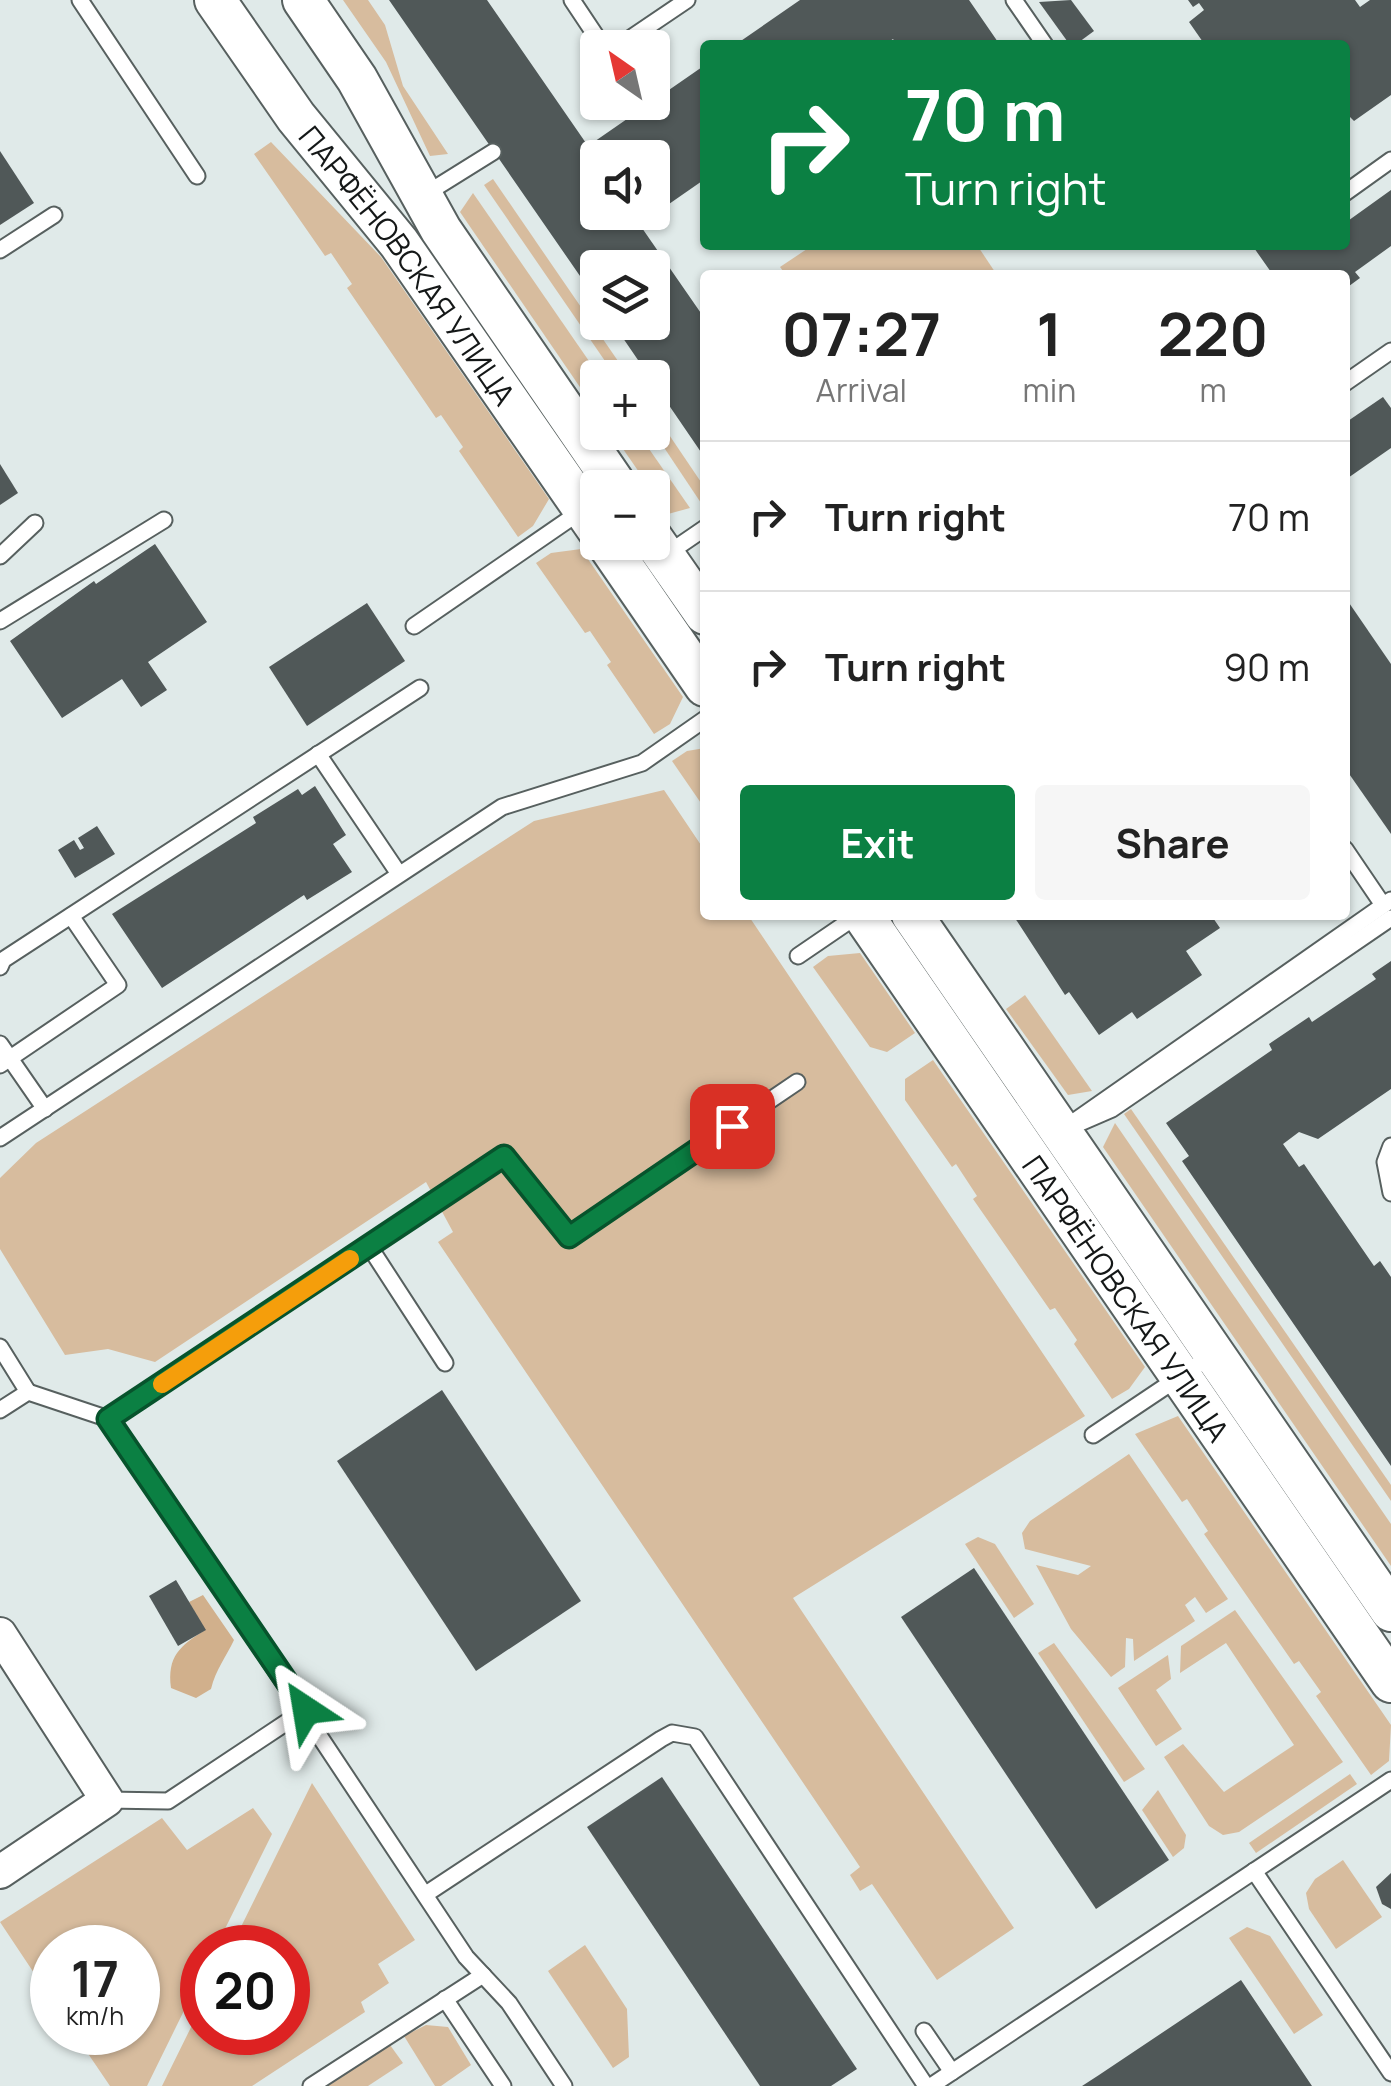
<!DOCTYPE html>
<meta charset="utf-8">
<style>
:root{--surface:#fff;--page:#f6f6f6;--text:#222;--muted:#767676;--line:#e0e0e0;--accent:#0b8043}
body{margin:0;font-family:Manrope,sans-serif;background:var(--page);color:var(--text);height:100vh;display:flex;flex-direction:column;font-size:38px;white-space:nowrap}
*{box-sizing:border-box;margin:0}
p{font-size:32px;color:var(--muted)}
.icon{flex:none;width:55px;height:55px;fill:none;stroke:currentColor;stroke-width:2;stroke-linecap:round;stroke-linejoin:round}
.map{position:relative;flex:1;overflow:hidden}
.sheet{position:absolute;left:700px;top:270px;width:650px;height:650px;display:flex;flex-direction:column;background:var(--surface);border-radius:10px;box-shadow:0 2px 8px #0004}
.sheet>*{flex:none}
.top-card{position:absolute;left:700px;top:40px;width:650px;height:210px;border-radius:10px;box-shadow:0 2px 8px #0004;background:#0b8043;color:#fff;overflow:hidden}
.needle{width:65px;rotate:326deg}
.fabs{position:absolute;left:580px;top:30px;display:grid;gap:20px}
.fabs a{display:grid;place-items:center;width:90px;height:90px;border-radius:10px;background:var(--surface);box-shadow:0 2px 8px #0004;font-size:50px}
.speed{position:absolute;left:30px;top:1925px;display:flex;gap:20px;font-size:50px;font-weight:700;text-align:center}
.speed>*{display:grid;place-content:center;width:130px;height:130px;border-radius:50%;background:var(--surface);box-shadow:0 2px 8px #0004;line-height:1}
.speed small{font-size:25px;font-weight:400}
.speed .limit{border:15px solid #d22;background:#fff;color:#111}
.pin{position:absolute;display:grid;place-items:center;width:85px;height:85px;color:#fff;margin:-42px;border-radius:20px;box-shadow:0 5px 15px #0006}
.me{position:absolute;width:110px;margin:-55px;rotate:327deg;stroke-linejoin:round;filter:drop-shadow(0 0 8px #0008)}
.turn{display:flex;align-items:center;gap:35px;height:210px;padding:0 40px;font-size:45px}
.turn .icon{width:130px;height:130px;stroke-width:2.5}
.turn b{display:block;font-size:70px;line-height:85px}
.eta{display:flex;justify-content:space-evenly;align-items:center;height:170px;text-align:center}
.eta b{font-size:60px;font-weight:700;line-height:70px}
.primary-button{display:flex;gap:20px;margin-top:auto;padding:20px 40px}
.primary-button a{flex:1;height:115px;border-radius:10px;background:var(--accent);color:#fff;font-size:40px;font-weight:700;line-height:115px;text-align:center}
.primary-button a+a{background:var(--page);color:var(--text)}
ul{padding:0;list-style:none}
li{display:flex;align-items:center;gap:30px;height:150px;padding:0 40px;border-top:2px solid var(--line)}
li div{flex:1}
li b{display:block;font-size:38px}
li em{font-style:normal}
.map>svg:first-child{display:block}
.green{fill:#d7bc9e}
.forest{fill:#d1b08c}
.building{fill:#505858}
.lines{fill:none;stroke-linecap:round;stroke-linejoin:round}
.service-casing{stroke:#57605f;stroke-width:19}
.minor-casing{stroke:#57605f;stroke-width:36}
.tertiary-casing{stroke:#57605f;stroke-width:44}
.service{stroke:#fff;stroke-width:15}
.minor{stroke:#fff;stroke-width:32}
.tertiary{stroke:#fff;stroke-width:40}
.route-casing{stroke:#07532c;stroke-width:25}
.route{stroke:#0b8043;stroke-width:18}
.slow{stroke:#f59e0b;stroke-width:18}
.labels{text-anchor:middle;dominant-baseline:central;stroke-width:10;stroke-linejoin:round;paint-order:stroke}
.street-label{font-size:30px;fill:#141717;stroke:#fff}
</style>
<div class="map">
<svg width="1391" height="2086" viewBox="0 0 1391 2086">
<rect width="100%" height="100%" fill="#e0eae9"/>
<g class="green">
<polygon points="343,0 368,0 385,25 403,86 448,154 430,156 386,62"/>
<polygon points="271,142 381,257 549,499 533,526 518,537 459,451 463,447 441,415 436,418 347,288 352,284 331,253 325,256 254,154"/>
<polygon points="493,179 629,377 616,377 484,185"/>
<polygon points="473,193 600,377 597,412 460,212"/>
<polygon points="813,245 977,245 997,275 786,275 780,267"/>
<polygon points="653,411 705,488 701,503 653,431"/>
<polygon points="612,433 638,433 690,508 668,514"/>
<polygon points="581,549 683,697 670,724 654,734 607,665 611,662 590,631 585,633 536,563 551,553"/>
<polygon points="705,748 705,809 672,761 687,751"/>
<polygon points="664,790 705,851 705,915 748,915 1085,1416 793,1598 1014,1928 937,1980 872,1884 860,1891 850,1875 860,1867 438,1242 453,1232 426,1182 155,1362 108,1349 65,1355 0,1249 0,1178 36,1143 534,821"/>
<polygon points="860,953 915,1033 887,1052 870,1047 813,967 828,956"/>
<polygon points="1025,995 1092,1091 1068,1095 1006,1009"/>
<polygon points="933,1060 1145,1367 1129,1389 1112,1399 1074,1344 1077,1340 1055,1308 1050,1310 973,1199 977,1196 956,1164 952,1167 905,1100 905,1079"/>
<polygon points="1131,1109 1391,1485 1391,1501 1124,1114"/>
<polygon points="1115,1123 1391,1524 1391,1566 1103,1147"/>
<polygon points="1178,1416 1391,1725 1389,1761 1371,1775 1316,1696 1321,1692 1299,1661 1294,1664 1204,1534 1208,1531 1187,1499 1182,1502 1135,1434"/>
<polygon points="1129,1454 1228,1599 1206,1613 1195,1597 1185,1605 1195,1621 1134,1661 1133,1639 1126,1638 1125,1667 1111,1677 1071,1629 1036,1565 1078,1575 1091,1566 1025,1549 1022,1533 1030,1521"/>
<polygon points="978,1537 995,1544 1034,1604 1014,1618 965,1544"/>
<polygon points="1235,1610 1343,1762 1239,1832 1223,1835 1209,1826 1164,1757 1183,1744 1224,1792 1294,1745 1226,1643 1180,1673 1181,1646"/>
<polygon points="1054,1643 1145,1769 1124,1782 1038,1653"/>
<polygon points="1168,1655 1171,1679 1156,1690 1182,1729 1156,1746 1118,1688"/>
<polygon points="1350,1774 1357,1784 1256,1853 1249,1843"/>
<polygon points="312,1783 415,1940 378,1964 389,1983 361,2002 365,2012 252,2086 162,2086 202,2005 202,2032 288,2032 288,1948 231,1947"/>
<polygon points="1158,1790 1186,1835 1184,1848 1173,1857 1142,1810"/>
<polygon points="253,1808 272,1834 216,1947 202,1948 202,1974 147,2086 110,2086 74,2033 138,2032 138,1948 52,1948 52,2000 0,1922 162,1818 187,1850"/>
<polygon points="1343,1860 1382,1917 1336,1949 1309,1909 1306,1893 1315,1879"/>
<polygon points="1247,1927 1270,1936 1323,2015 1294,2034 1229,1938"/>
<polygon points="585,1945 627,2009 629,2057 613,2068 548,1971"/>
<polygon points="426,2025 448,2027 471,2065 441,2086 435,2086 404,2036"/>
<polygon points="390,2045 403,2063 368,2086 328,2086"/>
</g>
<path class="forest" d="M203 1595 234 1640C226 1657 216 1669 211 1689L196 1698 171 1688C167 1656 180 1646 205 1630L189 1602Z"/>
<g class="building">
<polygon points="389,0 487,0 588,146 705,65 705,179 669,204 662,195 652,201 652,158 598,158 598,212 637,212 633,215 705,319 705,458 612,322 652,322 652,268 598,268 598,302"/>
<polygon points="800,0 969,0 1000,45 897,45 893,39 884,45 735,45"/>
<polygon points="1071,0 1094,31 1075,45 1070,45 1039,2"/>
<polygon points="1188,0 1355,0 1360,7 1370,0 1391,0 1391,95 1354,121 1350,117 1345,121 1345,45 1205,45 1189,22 1204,10 1199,3 1193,7"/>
<polygon points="0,151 34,203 0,225"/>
<polygon points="1391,190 1391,246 1355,272 1360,278 1345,289 1345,275 1273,275 1252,245 1345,245 1345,223"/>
<polygon points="1383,397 1391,408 1391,448 1345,480 1345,423"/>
<polygon points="0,464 18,493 0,505"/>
<polygon points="155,544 207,622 148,662 167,690 141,707 122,679 62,718 10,641 94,581 96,584"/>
<polygon points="1345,597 1391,664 1391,834 1345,768"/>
<polygon points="367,603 405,661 307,726 269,667"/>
<polygon points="315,786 346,835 333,844 352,872 307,900 304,895 162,988 112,914 256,823 253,817 298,789 302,795"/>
<polygon points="97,826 115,854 75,878 58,850 74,840 80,850 84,848 78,838"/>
<polygon points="1013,915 1211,915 1220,928 1186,951 1202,975 1137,1019 1132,1012 1099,1035 1069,992 1065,995"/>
<polygon points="1391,961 1391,1089 1318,1139 1299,1132 1283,1144 1299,1167 1304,1164 1374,1266 1380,1261 1391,1277 1391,1466 1182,1161 1189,1156 1166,1123 1272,1050 1269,1044 1309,1017 1312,1022 1376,979 1372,974"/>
<polygon points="442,1390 581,1601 476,1671 337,1461"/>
<polygon points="974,1568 1169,1860 1096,1909 901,1617"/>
<polygon points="176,1580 206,1630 178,1646 149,1596"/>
<polygon points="662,1777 857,2069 831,2086 760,2086 587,1827"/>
<polygon points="1391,1873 1391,1909 1382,1904 1376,1887"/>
<polygon points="1241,1980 1312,2086 1082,2086 1099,2075"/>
</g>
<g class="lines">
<defs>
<g id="service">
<polyline points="80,0 197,176"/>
<polyline points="572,0 604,48"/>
<polyline points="1014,0 1045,45"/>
<polyline points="616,48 687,0"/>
<polyline points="1345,193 1391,160"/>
<polyline points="424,195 493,152"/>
<polyline points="0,250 54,215"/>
<polyline points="1345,383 1391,351"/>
<polyline points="667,554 705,528"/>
<polyline points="0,556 35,523"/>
<polyline points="0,621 164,520"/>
<polyline points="414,626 584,509"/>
<polyline points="318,754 399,874"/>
<polyline points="1345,849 1383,905"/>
<polyline points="798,956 858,915"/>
<polyline points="0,967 3,960 420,688"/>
<polyline points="0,1044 45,1109"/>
<polyline points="0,1065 118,985 71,916"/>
<polyline points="1082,1122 1112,1109 1391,918"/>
<polyline points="1062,1130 1391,900"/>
<polyline points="0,1138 502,807 642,763 705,719"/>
<polyline points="1391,1146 1385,1162 1391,1193"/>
<polyline points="369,1246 445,1363"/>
<polyline points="0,1347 28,1392"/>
<polyline points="0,1410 28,1392 109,1419 466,1957 509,2003 564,2086"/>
<polyline points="109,1419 505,1156 569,1237 797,1082"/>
<polyline points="1093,1435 1214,1354"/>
<polyline points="107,1800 168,1801 305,1710"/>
<polyline points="1254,1871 1391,2073"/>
<polyline points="426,1894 661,1739 672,1733 695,1737 926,2086"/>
<polyline points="445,1999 503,2086"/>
<polyline points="924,2031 952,2072"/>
<polyline points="311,2086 483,1975"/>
<polyline points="931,2086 1391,1780"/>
</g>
<polyline id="minor" points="0,1634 107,1800 0,1872"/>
<g id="tertiary">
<path id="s1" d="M215 0 296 117 399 243 598 530"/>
<polyline points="303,0 357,79 441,230 618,488"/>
<polyline points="652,538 705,614"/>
<polyline points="606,542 705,686"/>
<path id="s2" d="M863 915 1391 1682"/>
<polyline points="912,915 1391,1611"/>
</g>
</defs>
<use href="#service" class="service-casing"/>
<use href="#minor" class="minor-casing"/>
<use href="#tertiary" class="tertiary-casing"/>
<use href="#service" class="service"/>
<use href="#minor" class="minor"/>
<use href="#tertiary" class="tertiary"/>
</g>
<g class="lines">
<defs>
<polyline id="route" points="306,1710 108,1419 504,1156 569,1237 732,1126"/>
</defs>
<use href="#route" class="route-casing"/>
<use href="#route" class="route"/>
<polyline class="slow" points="162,1384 350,1259"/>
</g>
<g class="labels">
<g class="street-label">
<text stroke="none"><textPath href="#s1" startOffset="328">ПАРФЁНОВСКАЯ УЛИЦА</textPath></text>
<text stroke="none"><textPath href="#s2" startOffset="465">ПАРФЁНОВСКАЯ УЛИЦА</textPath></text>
</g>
</g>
</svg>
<div class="fabs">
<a><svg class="needle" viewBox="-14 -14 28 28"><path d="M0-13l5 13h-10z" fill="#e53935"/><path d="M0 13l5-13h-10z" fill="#767676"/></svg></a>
<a><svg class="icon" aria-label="sound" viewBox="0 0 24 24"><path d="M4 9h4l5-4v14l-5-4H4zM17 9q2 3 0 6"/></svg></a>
<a><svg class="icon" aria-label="layers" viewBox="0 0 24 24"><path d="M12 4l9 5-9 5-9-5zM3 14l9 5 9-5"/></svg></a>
<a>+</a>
<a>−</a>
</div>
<div class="speed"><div>17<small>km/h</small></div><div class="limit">20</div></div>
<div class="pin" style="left:732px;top:1126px;background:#d93025"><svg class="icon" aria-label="arrive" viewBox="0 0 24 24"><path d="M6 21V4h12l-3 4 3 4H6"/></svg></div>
<svg class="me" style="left:306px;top:1710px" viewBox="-20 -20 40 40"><path d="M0-17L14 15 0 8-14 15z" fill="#0b8043" stroke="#fff" stroke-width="4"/></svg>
<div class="top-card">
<div class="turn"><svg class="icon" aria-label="right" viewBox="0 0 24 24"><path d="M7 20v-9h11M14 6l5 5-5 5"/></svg><div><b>70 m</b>Turn right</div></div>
</div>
<section class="sheet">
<div class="eta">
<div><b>07:27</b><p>Arrival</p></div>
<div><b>1</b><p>min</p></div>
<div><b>220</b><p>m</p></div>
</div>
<ul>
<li><svg class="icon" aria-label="right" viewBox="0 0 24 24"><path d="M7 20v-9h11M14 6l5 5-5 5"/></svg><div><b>Turn right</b></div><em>70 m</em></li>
<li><svg class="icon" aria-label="right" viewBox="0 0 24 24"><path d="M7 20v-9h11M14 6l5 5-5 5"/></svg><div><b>Turn right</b></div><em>90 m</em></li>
</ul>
<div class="primary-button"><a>Exit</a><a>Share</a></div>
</section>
</div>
